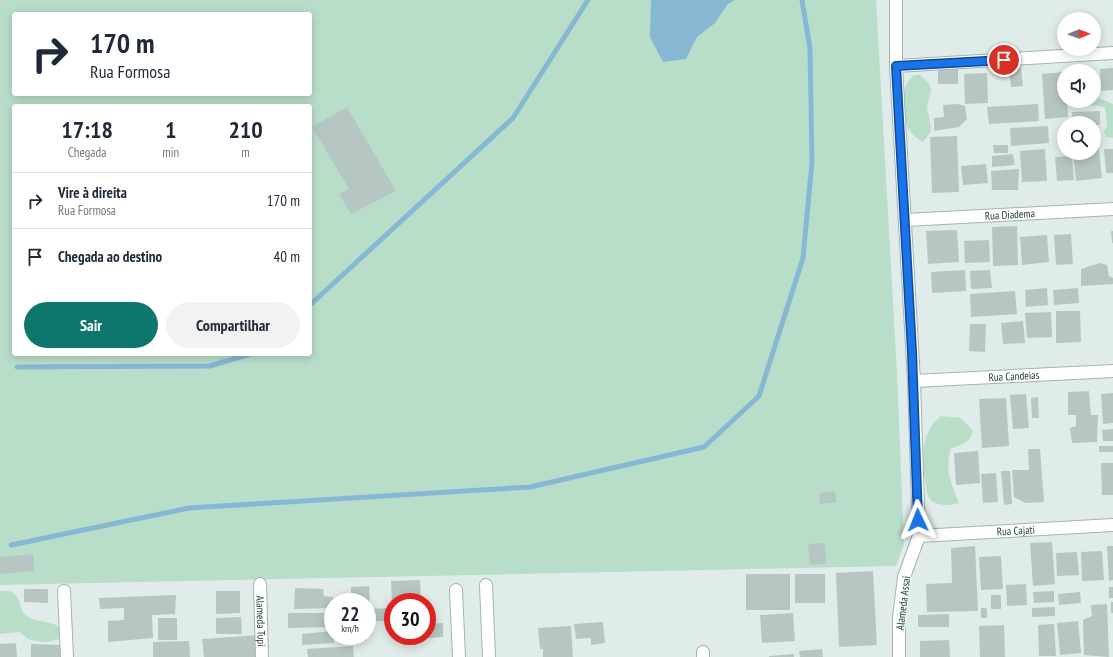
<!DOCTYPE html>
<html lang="pt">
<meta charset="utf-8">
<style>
:root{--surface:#fff;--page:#f2f2f3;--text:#1f2937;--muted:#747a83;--line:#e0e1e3;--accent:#0f766e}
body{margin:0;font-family:"PT Sans Narrow",sans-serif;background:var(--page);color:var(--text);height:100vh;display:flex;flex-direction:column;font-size:15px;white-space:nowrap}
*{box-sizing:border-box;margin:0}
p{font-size:13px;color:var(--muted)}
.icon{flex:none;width:22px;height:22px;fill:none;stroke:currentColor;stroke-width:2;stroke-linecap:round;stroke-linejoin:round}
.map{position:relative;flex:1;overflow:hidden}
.side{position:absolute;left:12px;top:104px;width:300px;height:252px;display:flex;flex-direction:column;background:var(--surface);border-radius:4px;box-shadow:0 2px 10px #0003}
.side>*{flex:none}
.top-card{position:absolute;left:12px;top:12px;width:300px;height:84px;border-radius:4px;box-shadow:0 2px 10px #0003;background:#fff;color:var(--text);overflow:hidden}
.needle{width:26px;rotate:89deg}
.fabs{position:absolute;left:1057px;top:12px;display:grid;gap:8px}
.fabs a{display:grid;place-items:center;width:44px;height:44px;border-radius:50%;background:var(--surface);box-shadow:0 2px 10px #0003;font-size:20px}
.speed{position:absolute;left:324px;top:593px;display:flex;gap:8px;font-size:20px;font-weight:700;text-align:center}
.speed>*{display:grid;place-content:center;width:52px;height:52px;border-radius:50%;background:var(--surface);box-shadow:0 2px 10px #0003;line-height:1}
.speed small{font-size:10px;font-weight:400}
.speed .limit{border:6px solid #d22;background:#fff;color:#111}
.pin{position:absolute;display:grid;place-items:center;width:34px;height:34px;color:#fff;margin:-17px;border:2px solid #fff;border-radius:50%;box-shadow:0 1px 4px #0007}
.me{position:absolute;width:44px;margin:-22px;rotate:358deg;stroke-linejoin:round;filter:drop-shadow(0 0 3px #0008)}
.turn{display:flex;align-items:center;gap:14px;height:84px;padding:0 12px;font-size:18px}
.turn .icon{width:52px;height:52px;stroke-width:2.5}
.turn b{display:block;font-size:28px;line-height:34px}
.eta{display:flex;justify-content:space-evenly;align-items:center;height:68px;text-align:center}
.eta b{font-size:24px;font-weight:600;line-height:28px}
.action{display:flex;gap:8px;margin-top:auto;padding:8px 12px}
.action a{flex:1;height:46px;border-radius:24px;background:var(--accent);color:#fff;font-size:16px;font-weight:600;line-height:46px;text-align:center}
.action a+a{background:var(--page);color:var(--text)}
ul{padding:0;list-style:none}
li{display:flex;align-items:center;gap:12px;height:56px;padding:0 12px;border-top:1px solid var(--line)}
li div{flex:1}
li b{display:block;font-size:15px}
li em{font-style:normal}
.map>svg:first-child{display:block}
.green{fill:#b8deca;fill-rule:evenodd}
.water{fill:#86b8d3}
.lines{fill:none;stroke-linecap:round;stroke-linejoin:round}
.stream{stroke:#86b8d3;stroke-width:5}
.building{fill:#b6c7c3}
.minor-casing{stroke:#a3b4b1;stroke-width:14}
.minor{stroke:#fff;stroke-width:12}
.route-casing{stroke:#114b97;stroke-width:10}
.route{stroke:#1a73e8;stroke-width:7}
.labels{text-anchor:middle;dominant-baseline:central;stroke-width:3;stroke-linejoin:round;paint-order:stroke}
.street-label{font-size:11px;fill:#203d3b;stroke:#f1f8f6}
</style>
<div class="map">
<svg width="1113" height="657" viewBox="0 0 1113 657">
<rect width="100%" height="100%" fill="#e0ece9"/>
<g class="green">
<path d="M0 0H876L897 373 904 544 896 566 0 585ZM14 14H310V94H14ZM14 106H310V354H14Z"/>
<path d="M914 75H920L929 83 931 90 927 107 931 127 930 133 923 142C916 138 910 133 907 126 899 112 901 85 914 75Z"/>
<path d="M1094 85 1097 97 1113 104V138L1106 137 1104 131 1107 126 1105 108C1097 104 1086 107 1079 101H1094Z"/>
<path d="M941 416 961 418 973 431C970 444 961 444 951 449 944 467 952 487 959 503 950 505 941 507 932 501 927 497 927 491 926 485 921 462 920 432 941 416Z"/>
<path d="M0 591C3 591 7 591 9 591 22 595 18 610 27 616 40 625 57 618 64 634L60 639 47 642 35 641 28 639 19 632 0 634Z"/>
</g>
<polygon class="water" points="651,0 735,0 728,4 715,23 697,37 686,59 663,62 650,37"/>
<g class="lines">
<g class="stream">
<polyline points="310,305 513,118 588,0"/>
<polyline points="17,367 210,366 250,354"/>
<polyline points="11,545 189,508 530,487 704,447 759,396 803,258 812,162 810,48 802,0"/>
</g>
</g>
<g class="building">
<rect x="938" y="66" width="20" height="18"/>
<polygon points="1021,68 1023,86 1011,87 1009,69"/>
<polygon points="1113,68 1113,90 1101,91 1100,69"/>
<polygon points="1064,72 1064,101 1067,101 1068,117 1045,119 1042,74"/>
<polygon points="987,73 988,103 965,104 964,74"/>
<polygon points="958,104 965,106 967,119 959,127 934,131 934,118 944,117 943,105"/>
<polygon points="1038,104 1039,121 989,124 987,107"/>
<polygon points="347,107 396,191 351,214 339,194 349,189 312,127"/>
<polygon points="1100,111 1100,125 1094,125 1094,123 1073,123 1072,112"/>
<polygon points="1048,126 1049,143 1011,146 1010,128"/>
<polygon points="957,136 959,192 932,193 930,137"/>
<polygon points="1098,141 1102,178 1076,181 1073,153 1094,153 1094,142"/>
<polygon points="993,145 1008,145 1008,153 994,153"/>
<polygon points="1045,149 1047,181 1022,182 1020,151"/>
<polygon points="1104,149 1113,149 1113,173 1106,173"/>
<polygon points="1013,154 1015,165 992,167 992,156"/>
<polygon points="1072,156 1074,180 1057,181 1055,157"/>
<polygon points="986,164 988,183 963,185 961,166"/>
<polygon points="1019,169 1018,190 992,190 991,171"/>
<polygon points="1017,226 1018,265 993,266 992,227"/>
<polygon points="957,230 959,262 928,264 926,231"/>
<polygon points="1111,231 1113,231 1113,243 1112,243"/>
<polygon points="1071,234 1073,264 1056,265 1054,235"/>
<polygon points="1047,235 1049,262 1022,265 1020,237"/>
<polygon points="989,240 990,262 965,263 964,241"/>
<polygon points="1100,263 1107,265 1109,276 1113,278 1113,284 1081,286 1081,269"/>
<polygon points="965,270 966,291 932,293 931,272"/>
<polygon points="990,270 992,288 971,289 970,271"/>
<polygon points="1047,288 1048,305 1026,307 1025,290"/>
<polygon points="1078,288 1079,303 1054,305 1053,290"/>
<polygon points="1015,291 1017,314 971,317 970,294"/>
<polygon points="1056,311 1080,311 1081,342 1056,343"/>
<polygon points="1051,312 1052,337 1027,338 1025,313"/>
<polygon points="1023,321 1025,343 1003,344 1001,323"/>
<polygon points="970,324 986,324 985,352 969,351"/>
<polygon points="1089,391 1091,415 1098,415 1097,442 1072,443 1070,428 1076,426 1076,415 1068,415 1068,392"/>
<polygon points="1113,393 1113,423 1103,424 1101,394"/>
<polygon points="1026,394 1029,428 1013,429 1010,395"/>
<polygon points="1038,397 1039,418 1032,418 1031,398"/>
<polygon points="1006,398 1009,446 982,448 979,399"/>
<polygon points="1113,429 1113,441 1103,441 1102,430"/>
<rect x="1099" y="446" width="14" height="6"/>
<polygon points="1028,449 1040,449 1044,502 1025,503 1014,497 1012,470 1029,470"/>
<polygon points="978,451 980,483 956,485 954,453"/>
<polygon points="1101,463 1113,463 1113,495 1102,495"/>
<polygon points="1001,471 1010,471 1012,504 1004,505"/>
<polygon points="996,473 998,502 983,503 981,474"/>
<polygon points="835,491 837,502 820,504 819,493"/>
<polygon points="1052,542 1055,584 1033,586 1030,543"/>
<polygon points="825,543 826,564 810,565 808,544"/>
<polygon points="975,546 978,611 927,612 926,584 952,583 951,548"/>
<polygon points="1107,546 1113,546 1113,580 1109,581"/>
<polygon points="1102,551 1104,580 1082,581 1081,552"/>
<polygon points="1077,552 1079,575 1057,576 1056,553"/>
<polygon points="33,554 35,571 0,574 0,557"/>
<polygon points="1001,556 1003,589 981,590 979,557"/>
<polygon points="873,571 877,645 839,647 836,573"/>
<rect x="746" y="574" width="44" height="36"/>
<rect x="795" y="574" width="30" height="29"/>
<polygon points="420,580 421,602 392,602 391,581"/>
<polygon points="1026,584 1027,605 1007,606 1006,585"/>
<polygon points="369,586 370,604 367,604 367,602 351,602 351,587"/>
<rect x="1109" y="587" width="4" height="11"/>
<polygon points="295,588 323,589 324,596 333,597 333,608 294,609"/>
<polygon points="24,589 48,589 48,603 24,602"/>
<polygon points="216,591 240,591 240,613 216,614"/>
<polygon points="1054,591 1054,602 1034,603 1033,592"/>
<polygon points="1080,592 1081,603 1059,605 1058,594"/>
<polygon points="176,595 175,614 152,615 153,638 108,642 108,621 124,620 124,608 100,609 99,598"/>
<rect x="991" y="595" width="10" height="14"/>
<rect x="1111" y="602" width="2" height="11"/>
<polygon points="1107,604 1109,657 1084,655 1083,620 1092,616 1091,605"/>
<polygon points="1055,607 1055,616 1032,617 1032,608"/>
<polygon points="393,608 393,621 368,621 368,609"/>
<rect x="981" y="608" width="6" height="10"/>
<polygon points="288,613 333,613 333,627 288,628"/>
<polygon points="793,613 795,641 762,643 760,615"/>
<polygon points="949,614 949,627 918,627 918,615"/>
<polygon points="241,617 242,634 216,634 216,618"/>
<rect x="158" y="618" width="19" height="22"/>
<polygon points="1078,621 1081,653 1060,655 1057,623"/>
<polygon points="603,622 605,643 591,645 591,638 576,639 574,624"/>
<polygon points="443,623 443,637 399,640 399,636 427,636 427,624"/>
<polygon points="1054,624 1056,656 1039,656 1038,625"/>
<polygon points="1004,625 1005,657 980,657 979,626"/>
<polygon points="571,626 573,657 543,657 543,649 540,649 538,628"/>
<polygon points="333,631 334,643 302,645 302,634"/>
<polygon points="258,635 260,657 204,657 202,639"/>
<rect x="347" y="636" width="19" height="5"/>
<polygon points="949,640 950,657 920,657 920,641"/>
<polygon points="189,641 190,657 153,657 153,642"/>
<polygon points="16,643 17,657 0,657 0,644"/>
<polygon points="31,644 61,645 61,657 31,657"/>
<polygon points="353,646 354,657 308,657 307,649"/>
<polygon points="822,649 823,657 800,657 799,651"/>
<polygon points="794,654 794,657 769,657 769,656"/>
</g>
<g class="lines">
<defs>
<g id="minor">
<polyline points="896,0 896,66 914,381 919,536 904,577 899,618 899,657"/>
<polyline points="896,66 1113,53"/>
<path id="s1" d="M906 220 1113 209"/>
<path id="s2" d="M914 381 1113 371"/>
<path id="s3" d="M919 536 1113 525"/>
<path id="s4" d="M260 584 262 657"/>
<polyline points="486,585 489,657"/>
<polyline points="456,590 459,657"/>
<polyline points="64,591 67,657"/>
<polyline points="703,652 703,657"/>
</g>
</defs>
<use href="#minor" class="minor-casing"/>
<use href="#minor" class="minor"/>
</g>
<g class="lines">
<defs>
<polyline id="route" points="918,520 912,352 896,66 1004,60"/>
</defs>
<use href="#route" class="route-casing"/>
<use href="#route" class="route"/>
</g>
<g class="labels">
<g class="street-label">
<text stroke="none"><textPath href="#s1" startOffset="104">Rua Diadema</textPath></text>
<text stroke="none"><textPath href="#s2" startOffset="100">Rua Candeias</textPath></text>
<text stroke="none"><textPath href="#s3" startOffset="97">Rua Cajati</textPath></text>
<text transform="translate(903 603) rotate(-83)">Alameda Assai</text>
<text stroke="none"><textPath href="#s4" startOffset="37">Alameda Tupi</textPath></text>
</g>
</g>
</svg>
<div class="fabs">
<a><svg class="needle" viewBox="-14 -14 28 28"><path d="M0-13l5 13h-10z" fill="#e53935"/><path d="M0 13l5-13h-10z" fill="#747a83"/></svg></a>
<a><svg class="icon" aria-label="sound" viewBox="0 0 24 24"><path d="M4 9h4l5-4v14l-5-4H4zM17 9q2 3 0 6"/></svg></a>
<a><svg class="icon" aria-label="search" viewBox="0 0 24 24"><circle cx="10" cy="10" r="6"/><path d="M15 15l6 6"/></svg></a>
</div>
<div class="speed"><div>22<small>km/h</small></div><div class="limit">30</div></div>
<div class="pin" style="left:1004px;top:60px;background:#d93025"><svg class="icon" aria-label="arrive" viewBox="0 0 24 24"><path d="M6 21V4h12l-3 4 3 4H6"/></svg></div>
<svg class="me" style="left:918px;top:520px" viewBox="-20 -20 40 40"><path d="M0-17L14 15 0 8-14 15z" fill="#1a73e8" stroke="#fff" stroke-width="4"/></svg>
<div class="top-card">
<div class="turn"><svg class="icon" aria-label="right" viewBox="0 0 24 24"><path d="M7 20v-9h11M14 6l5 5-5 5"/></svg><div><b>170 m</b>Rua Formosa</div></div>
</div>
<section class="side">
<div class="eta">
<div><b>17:18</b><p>Chegada</p></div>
<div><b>1</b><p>min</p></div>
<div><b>210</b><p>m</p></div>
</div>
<ul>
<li><svg class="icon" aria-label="right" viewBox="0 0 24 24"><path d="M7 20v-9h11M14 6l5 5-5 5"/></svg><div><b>Vire à direita</b><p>Rua Formosa</p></div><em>170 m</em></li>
<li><svg class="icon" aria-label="arrive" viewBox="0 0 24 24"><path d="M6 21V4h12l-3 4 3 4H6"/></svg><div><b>Chegada ao destino</b></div><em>40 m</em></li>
</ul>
<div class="action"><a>Sair</a><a>Compartilhar</a></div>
</section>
</div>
